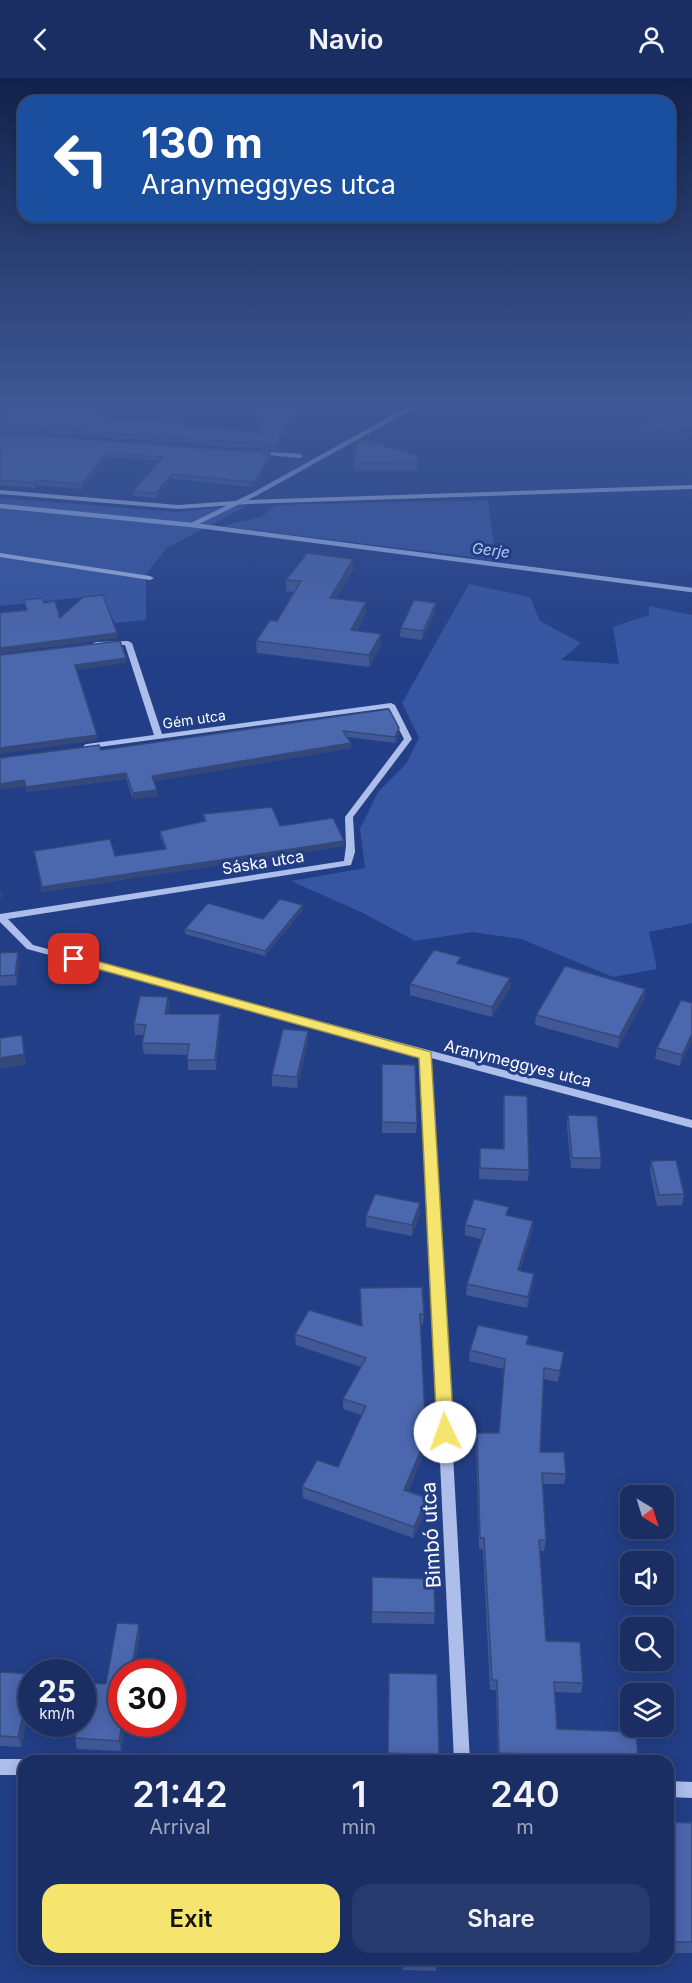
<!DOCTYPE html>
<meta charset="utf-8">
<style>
:root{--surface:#1a2e64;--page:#273a6d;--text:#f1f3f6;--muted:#9fa8bf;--line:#384a78;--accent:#f5e46e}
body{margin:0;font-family:Inter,sans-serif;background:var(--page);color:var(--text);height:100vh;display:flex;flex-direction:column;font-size:22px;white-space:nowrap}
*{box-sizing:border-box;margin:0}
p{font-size:20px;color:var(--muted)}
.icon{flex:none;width:33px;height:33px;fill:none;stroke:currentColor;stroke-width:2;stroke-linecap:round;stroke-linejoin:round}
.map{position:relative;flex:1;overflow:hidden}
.panel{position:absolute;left:18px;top:1677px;width:656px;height:210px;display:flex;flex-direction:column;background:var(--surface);border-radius:18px;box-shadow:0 3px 15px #0003,0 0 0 2px var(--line)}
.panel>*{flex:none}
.banner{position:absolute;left:18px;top:18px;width:657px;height:126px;border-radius:18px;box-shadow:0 3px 15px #0003,0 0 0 2px var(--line);background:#1a4fa0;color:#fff;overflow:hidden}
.needle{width:39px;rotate:142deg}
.controls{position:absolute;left:620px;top:1407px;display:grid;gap:12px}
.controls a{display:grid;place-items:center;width:54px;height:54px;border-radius:12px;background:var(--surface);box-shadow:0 3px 15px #0003,0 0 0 2px var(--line);font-size:30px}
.speed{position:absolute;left:18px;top:1581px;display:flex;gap:12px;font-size:30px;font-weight:700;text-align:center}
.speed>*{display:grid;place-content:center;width:78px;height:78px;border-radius:50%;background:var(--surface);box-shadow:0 3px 15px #0003,0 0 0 2px var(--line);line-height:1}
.speed small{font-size:15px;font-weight:400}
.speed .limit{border:9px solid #d22;background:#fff;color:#111}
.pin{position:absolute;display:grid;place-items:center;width:51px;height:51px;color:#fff;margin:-26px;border-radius:12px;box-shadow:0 3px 9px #0006}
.me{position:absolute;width:66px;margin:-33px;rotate:357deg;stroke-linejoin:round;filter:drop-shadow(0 0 4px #0008)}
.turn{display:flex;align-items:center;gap:21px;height:126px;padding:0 24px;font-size:27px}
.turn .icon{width:78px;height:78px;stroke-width:2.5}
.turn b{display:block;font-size:42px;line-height:51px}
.eta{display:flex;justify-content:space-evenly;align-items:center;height:102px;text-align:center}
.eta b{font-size:36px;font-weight:600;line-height:42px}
.cta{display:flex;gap:12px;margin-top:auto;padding:12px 24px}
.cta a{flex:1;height:69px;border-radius:18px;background:var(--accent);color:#111;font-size:24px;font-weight:600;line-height:69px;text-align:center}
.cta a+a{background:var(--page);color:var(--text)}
header{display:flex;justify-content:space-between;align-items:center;height:78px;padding:0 24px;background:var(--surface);font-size:27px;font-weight:600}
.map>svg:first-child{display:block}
.green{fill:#3656a3}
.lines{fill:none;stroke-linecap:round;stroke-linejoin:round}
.stream{stroke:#a0b6ea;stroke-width:4.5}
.minor{fill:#acbee9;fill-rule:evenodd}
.wall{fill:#405996}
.shaded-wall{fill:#34487a}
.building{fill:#4b67ae;stroke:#34487a;stroke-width:1.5}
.route{fill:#f5e46e;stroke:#9f9448;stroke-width:1.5}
.labels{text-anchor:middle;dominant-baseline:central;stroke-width:6;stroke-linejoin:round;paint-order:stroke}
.far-street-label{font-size:14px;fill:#fff;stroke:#223e86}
.far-water-label{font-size:15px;font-style:italic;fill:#b7c8f1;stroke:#223e86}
.street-label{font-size:16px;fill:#fff;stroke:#223e86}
.near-street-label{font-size:20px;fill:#fff;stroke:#223e86}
</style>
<header><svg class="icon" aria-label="back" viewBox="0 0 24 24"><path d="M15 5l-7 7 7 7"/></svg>Navio<svg class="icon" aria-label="person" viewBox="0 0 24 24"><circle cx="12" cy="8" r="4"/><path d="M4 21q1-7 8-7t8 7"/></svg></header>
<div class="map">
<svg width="692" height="1905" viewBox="0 0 692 1905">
<rect width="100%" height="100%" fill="#223e86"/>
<g class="green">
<polygon points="666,326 692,326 692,351 640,354"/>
<polygon points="0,420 175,434 249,427 167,470 146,496 146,542 115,545 102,517 0,528"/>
<polygon points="488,422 496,482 222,448 261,439 276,427"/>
<polygon points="469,506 530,519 540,543 581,565 561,582 619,586 613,549 649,537 649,528 692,537 692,845 649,854 657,891 613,899 521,861 472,854 415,863 363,835 291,803 365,790 360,751 378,714 406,686 419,660 402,625"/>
</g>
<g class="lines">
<g class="stream">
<polyline points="0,428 192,447 692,512"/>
<polyline points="192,447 255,416 417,326"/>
</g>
<g class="minor">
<polygon points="258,373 300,376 303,378 300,380 256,376 256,374"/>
<polygon points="692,407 692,411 249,426 178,431 0,416 0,412 178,427 249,422"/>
<polygon points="0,475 150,498 154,500 150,502 0,479"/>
<polygon points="128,563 132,565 162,656 391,625 395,627 412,661 353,739 355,774 351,787 8,841 33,867 692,1042 692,1050 431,980 470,1683 454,1683 421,977 27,871 0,844 0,836 344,783 346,768 345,739 404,661 388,630 84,671 84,667 87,666 154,657 125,567 96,568 92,566 96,564"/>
<polygon points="0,1681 24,1681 28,1683 24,1683 24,1697 0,1697"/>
<polygon points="668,1703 692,1704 692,1720 668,1719"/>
</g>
</g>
<g class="wall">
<polygon points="97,326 96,337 190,350 260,354 248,326 315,326 303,328 276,372 0,351 0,333"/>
<polygon points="0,355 270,380 258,404 253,409 173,401 156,420 133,418 133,413 159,383 107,379 82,411 38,407 35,410 0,407"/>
<polygon points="418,378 417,392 354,393 354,385"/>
<polygon points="353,481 353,492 336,520 366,535 357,553 381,567 369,589 257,575 256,563 277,543 295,514 286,513 286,502"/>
<polygon points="435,534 422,562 400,559 401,550"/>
<polygon points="389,631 399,650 399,656 395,665 347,659 351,665 351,670 154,703 158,718 133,721 126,701 27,714 25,708 0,712 0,680 101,672"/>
<polygon points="203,736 280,748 344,768 42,814 35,778 115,778 165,771 160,758 160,753 204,743"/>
<polygon points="303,827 303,832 265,878 185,856 185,851 263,841"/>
<polygon points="0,875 19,884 17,907 0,908"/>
<polygon points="510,900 510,911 492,939 410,917 410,906"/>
<polygon points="645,911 644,921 618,970 535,947 536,937"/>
<polygon points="168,919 169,930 168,936 220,936 220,947 216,992 188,992 188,977 144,976 142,965 144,957 135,957 134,946"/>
<polygon points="692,925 680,988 655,981 657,970"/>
<polygon points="308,953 308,964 297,1010 272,1008 272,997"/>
<polygon points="382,986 417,1045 416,1055 382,1055"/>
<polygon points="504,1017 529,1092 528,1103 479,1101 480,1070 503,1071 503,1028"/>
<polygon points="568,1037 601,1080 600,1091 571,1090 567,1048"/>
<polygon points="651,1083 684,1116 682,1127 657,1128 650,1093"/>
<polygon points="420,1136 412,1158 366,1149 366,1138"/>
<polygon points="508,1138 533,1143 532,1154 520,1193 533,1207 527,1230 466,1217 467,1206 481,1161 465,1157 465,1147"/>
<polygon points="360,1210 424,1236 423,1247 420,1247 426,1360 425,1371 408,1414 427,1420 427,1431 413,1460 303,1420 302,1409 338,1389 362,1337 343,1331 343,1321 361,1289 296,1267 295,1256 361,1248"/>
<polygon points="528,1266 564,1274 558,1304 544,1301 540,1374 566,1396 564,1406 542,1406 546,1462 544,1473 540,1473 546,1563 583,1605 581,1615 555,1614 557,1651 638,1680 638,1683 498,1683 496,1612 490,1612 483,1471 479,1471 476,1366 477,1355 499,1355 504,1291 469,1283 470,1272"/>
<polygon points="372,1499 435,1535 434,1546 372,1545"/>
<polygon points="140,1557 122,1646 126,1646 121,1673 77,1671 75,1660 106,1606"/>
<polygon points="0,1594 32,1596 32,1619 21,1669 0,1668"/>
<polygon points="389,1595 439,1677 438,1683 388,1683"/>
<polygon points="668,1744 692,1745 692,1875 668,1875"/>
<polygon points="24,1754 24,1783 21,1773"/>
<polygon points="403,1881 437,1881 436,1893 403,1892"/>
</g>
<g class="shaded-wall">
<polygon points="301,326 315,326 303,328 276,372 275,367"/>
<polygon points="107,375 107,379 82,411 82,406"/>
<polygon points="270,375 270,380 258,404 253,409 252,404"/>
<polygon points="172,396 173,401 156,420 156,415"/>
<polygon points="37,402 38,407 35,410 35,405"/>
<polygon points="353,481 353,492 330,531 330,520"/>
<polygon points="366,524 366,535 351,564 351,552"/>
<polygon points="436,525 435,534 422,562 423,553"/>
<polygon points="117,555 117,560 0,576 0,570"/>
<polygon points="381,556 381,567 369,589 369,577"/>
<polygon points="126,580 126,585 76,592 75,587"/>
<polygon points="399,650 399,656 395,665 395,659"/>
<polygon points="97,657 97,662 0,676 0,670"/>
<polygon points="351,665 351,670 152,704 152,698"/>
<polygon points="126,695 126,701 27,714 26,709"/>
<polygon points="24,702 25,708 0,712 0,706"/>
<polygon points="157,712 158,718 133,721 133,715"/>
<polygon points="344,763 344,768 42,814 42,809"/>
<polygon points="2,814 3,819 0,820 0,815"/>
<polygon points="303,827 303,832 265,878 265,873"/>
<polygon points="18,874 19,884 17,907 15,897"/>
<polygon points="510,900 510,911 492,939 492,929"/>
<polygon points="645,911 644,921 618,970 619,959"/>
<polygon points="168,919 169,930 166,947 165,936"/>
<polygon points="220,936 220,947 216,992 215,982"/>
<polygon points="308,953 308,964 297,1010 297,999"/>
<polygon points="692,956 692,963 680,988 682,977"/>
<polygon points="22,957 26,987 0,991 0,980"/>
<polygon points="420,1125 420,1136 412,1158 412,1147"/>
<polygon points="533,1143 532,1154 517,1203 518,1192"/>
<polygon points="534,1196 533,1207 527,1230 528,1219"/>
<polygon points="564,1274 563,1285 558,1304 560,1293"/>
<polygon points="426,1360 425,1371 404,1423 404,1412"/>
<polygon points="427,1420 427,1431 413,1460 414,1449"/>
<polygon points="139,1546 140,1557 134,1594 131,1594"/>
<polygon points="32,1597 32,1619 21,1669 18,1659"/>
<polygon points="122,1646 126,1646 121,1673 119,1663"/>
</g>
<g class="building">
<polygon points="9,326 96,326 95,337 190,345 186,349 262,354 250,326 301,326 275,367 0,347 0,333 3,331"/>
<polygon points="0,355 270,375 258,399 252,404 172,396 156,415 133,413 163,379 107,375 82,406 37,402 35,405 0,402"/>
<polygon points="366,362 418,378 417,384 354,385 357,367"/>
<polygon points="307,475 353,481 330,520 366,524 351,552 381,556 369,577 256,563 270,542 277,543 301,503 286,502"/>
<polygon points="103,517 117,555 0,570 0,535 27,532 24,522 43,520 44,525 55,523 60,540 83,519"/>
<polygon points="414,522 436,525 423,553 401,550"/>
<polygon points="120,563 126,580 75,587 97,657 0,670 0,577"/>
<polygon points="389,631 399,650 395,659 343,653 351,665 152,698 157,712 133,715 126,695 26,709 24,702 0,706 0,680 99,667 101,672"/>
<polygon points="272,729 280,748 333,740 344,763 42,809 34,773 110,761 115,778 166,771 160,753 206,743 203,736"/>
<polygon points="280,821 303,827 265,873 185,851 208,825 263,841"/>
<polygon points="434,872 461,879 457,885 510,900 492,929 410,906"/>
<polygon points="18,874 15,897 0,898 0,875"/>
<polygon points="565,888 645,911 619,959 536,937"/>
<polygon points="140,918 168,919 165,936 220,936 215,982 187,982 189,966 142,965 146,947 134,946"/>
<polygon points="681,922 692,925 692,956 682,977 657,970"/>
<polygon points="283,951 308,953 297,999 272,997"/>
<polygon points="22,957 24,976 0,980 0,960"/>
<polygon points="382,986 415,987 417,1045 382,1044"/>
<polygon points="504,1017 527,1018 529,1092 480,1090 480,1070 504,1071"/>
<polygon points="568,1037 597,1038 601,1080 572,1080"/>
<polygon points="676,1082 684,1116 659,1117 651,1083"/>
<polygon points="375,1116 420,1125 412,1147 366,1138"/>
<polygon points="474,1121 509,1129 506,1137 533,1143 518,1192 534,1196 528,1219 467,1206 485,1151 465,1147"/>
<polygon points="422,1209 424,1236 420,1236 426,1360 404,1412 427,1420 414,1449 302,1409 317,1382 338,1389 366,1328 343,1321 366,1280 295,1256 309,1232 362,1248 360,1210"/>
<polygon points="478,1247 529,1258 526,1266 564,1274 560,1293 544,1290 540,1374 564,1374 566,1396 542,1395 546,1462 539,1462 546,1563 580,1564 583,1605 554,1604 557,1651 636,1654 638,1680 499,1675 497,1602 492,1602 484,1460 480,1460 477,1355 499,1355 505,1281 470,1272"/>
<polygon points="372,1499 434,1501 435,1535 372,1534"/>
<polygon points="117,1545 139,1546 131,1594 122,1594 122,1646 119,1663 75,1660 78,1646 82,1646 82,1621 86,1605 106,1606"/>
<polygon points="0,1594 32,1596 18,1659 0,1658"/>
<polygon points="389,1595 437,1596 439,1677 388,1675"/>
<polygon points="668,1744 692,1745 692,1864 668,1864"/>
<polygon points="24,1754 24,1773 21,1773"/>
<rect x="403" y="1881" width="34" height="1"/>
</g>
<linearGradient id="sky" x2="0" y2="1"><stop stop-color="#13224a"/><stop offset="0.55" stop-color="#3e5895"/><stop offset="1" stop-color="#3e5895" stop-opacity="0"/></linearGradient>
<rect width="692" height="592" fill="url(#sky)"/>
<polygon class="route" points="74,877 431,974 454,1354 452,1359 445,1361 439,1359 437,1354 419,980 69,883 67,881"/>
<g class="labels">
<g class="far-street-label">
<text transform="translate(194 641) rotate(-8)">Gém utca</text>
</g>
<g class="far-water-label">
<text transform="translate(491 472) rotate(7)">Gerje</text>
</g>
<g class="street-label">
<text transform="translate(263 784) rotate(-9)">Sáska utca</text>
<text transform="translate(518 985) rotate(14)">Aranymeggyes utca</text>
</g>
<g class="near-street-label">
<text transform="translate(431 1457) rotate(-93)">Bimbó utca</text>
</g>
</g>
</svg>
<div class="controls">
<a><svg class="needle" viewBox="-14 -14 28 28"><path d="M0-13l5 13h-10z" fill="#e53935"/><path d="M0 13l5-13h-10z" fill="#9fa8bf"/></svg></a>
<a><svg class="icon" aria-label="sound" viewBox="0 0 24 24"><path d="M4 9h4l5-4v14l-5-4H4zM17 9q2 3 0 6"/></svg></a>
<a><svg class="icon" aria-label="search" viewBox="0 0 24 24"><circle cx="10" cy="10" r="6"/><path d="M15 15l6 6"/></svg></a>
<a><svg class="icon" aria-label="layers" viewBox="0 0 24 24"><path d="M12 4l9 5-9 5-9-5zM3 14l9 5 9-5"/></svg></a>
</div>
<div class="speed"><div>25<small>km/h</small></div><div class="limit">30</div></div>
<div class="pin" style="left:74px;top:881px;background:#d93025"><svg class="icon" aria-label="arrive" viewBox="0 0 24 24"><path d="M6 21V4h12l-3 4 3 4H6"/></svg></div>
<svg class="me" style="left:445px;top:1354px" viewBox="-20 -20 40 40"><circle r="19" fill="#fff"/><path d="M0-13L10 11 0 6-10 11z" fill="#f5e46e"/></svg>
<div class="banner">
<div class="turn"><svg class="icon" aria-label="left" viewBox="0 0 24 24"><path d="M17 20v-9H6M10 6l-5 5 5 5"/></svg><div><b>130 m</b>Aranymeggyes utca</div></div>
</div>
<section class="panel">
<div class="eta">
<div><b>21:42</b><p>Arrival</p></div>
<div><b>1</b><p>min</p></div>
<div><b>240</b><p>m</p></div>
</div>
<div class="cta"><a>Exit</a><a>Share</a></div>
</section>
</div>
